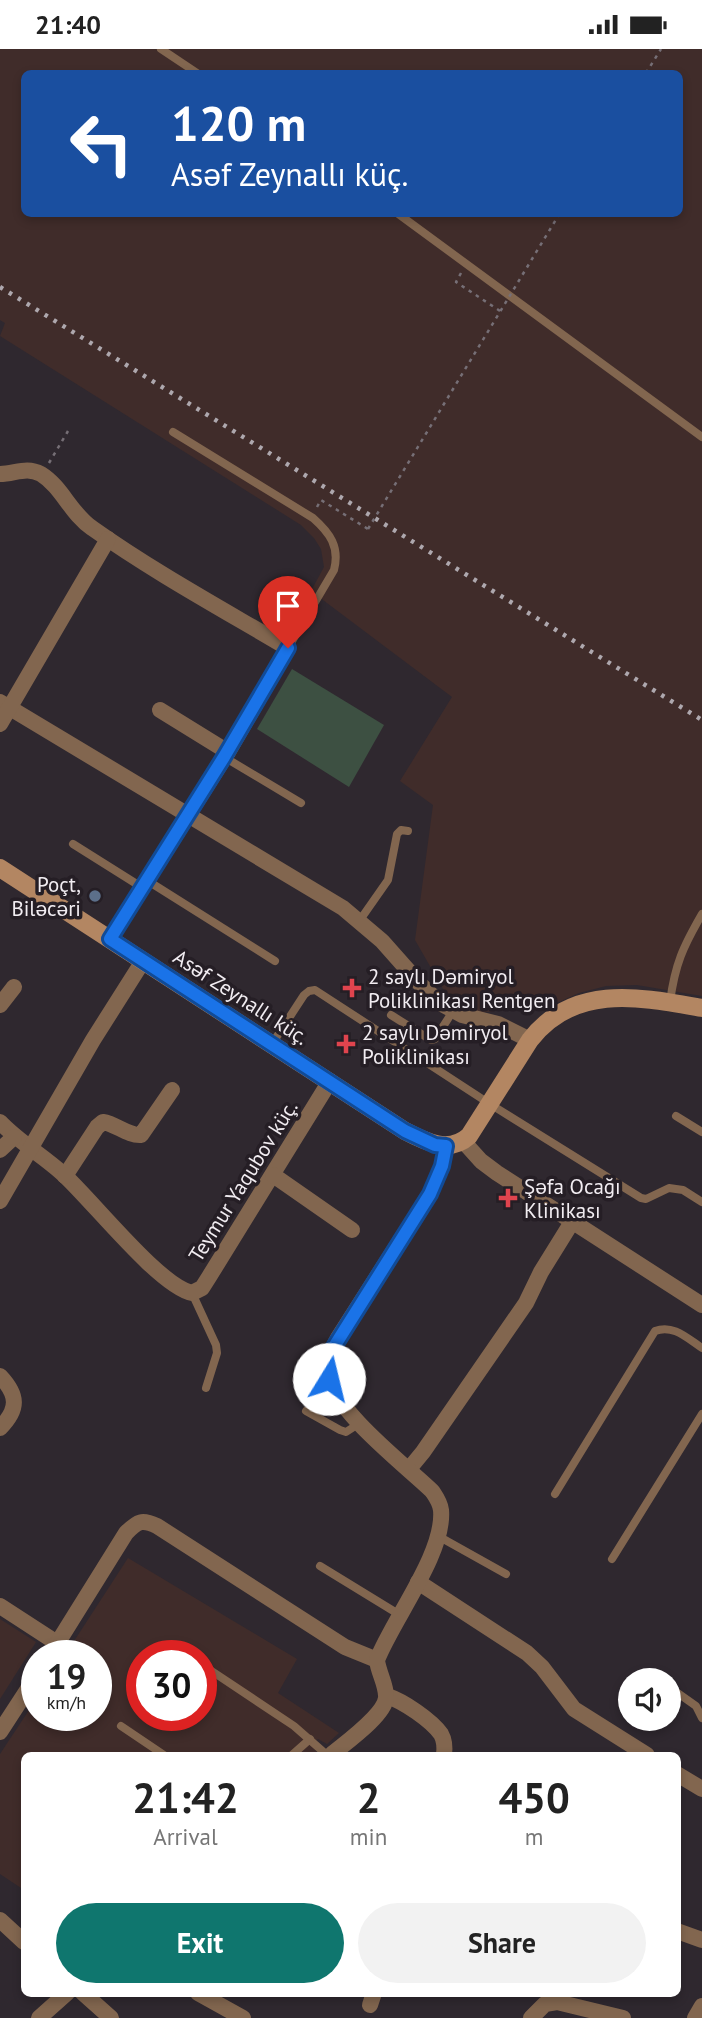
<!DOCTYPE html>
<meta charset="utf-8">
<style>
:root{--surface:#fff;--page:#f2f2f2;--text:#222;--muted:#767676;--accent:#0f766e}
body{margin:0;font-family:"PT Sans",sans-serif;background:var(--page);color:var(--text);height:100vh;display:flex;flex-direction:column;font-size:26px;white-space:nowrap}
*{box-sizing:border-box;margin:0}
p{font-size:23px;color:var(--muted)}
.icon{flex:none;width:38px;height:38px;fill:none;stroke:currentColor;stroke-width:2;stroke-linecap:round;stroke-linejoin:round}
.map{position:relative;flex:1;overflow:hidden}
.side{position:absolute;left:21px;top:1703px;width:660px;height:245px;display:flex;flex-direction:column;background:var(--surface);border-radius:10px;box-shadow:0 4px 10px #0003}
.side>*{flex:none}
.banner{position:absolute;left:21px;top:21px;width:662px;height:147px;border-radius:10px;box-shadow:0 4px 10px #0003;background:#1a4fa0;color:#fff;overflow:hidden}
.tools{position:absolute;left:618px;top:1619px;display:grid;gap:14px}
.tools a{display:grid;place-items:center;width:63px;height:63px;border-radius:50%;background:var(--surface);box-shadow:0 4px 10px #0003;font-size:35px}
.speed{position:absolute;left:21px;top:1591px;display:flex;gap:14px;font-size:35px;font-weight:700;text-align:center}
.speed>*{display:grid;place-content:center;width:91px;height:91px;border-radius:50%;background:var(--surface);box-shadow:0 4px 10px #0003;line-height:1}
.speed small{font-size:18px;font-weight:400}
.speed .limit{border:10px solid #d22;background:#fff;color:#111}
.pin{position:absolute;display:grid;place-items:center;width:60px;height:60px;color:#fff;margin:-72px -30px;border-radius:50% 50% 50% 0;rotate:-45deg;box-shadow:0 0 7px #0007}
.pin .icon{rotate:45deg}
.me{position:absolute;width:77px;margin:-38px;rotate:9deg;stroke-linejoin:round;filter:drop-shadow(0 0 5px #0008)}
.turn{display:flex;align-items:center;gap:24px;height:147px;padding:0 35px;font-size:32px}
.turn .icon{width:91px;height:91px;stroke-width:2.5}
.turn b{display:block;font-size:49px;line-height:60px}
.eta{display:flex;justify-content:space-evenly;align-items:center;height:119px;text-align:center}
.eta b{font-size:42px;font-weight:700;line-height:49px}
.cta{display:flex;gap:14px;margin-top:auto;padding:14px 35px}
.cta a{flex:1;height:80px;border-radius:42px;background:var(--accent);color:#fff;font-size:28px;font-weight:700;line-height:80px;text-align:center}
.cta a+a{background:var(--page);color:var(--text)}
.status{display:flex;justify-content:space-between;align-items:center;height:49px;padding:0 35px;background:var(--surface);direction:ltr}
.status svg{height:19px;fill:currentColor}
.map>svg:first-child{display:block}
.industrial{fill:#402c2a;fill-rule:evenodd}
.green{fill:#3d5042}
.lines{fill:none;stroke-linecap:round;stroke-linejoin:round}
.path{stroke:#766f76;stroke-width:2.5;stroke-dasharray:3.5 5;stroke-linecap:butt}
.lane{stroke:#82664f;stroke-width:8}
.street{stroke:#82664f;stroke-width:16}
.secondary{stroke:#b38662;stroke-width:18}
.rail{stroke:#aea8ae;stroke-width:4.5;stroke-dasharray:3.5 7;stroke-linecap:butt}
.path-bridge{stroke:#766f76;stroke-width:2.5;stroke-dasharray:3.5 5;stroke-linecap:butt}
.route-casing{stroke:#114b97;stroke-width:18}
.route{stroke:#1a73e8;stroke-width:12}
.service-dot{fill:#5c6f8a;stroke:#251e25;stroke-width:2.5}
.health-dot{fill:#e0444e;stroke:#251e25;stroke-width:2.5}
.labels{text-anchor:middle;dominant-baseline:central;stroke-width:7;stroke-linejoin:round;paint-order:stroke}
.poi-label{font-size:21px;fill:#f1ecf1;stroke:#251e25;text-anchor:start}
.street-label{font-size:21px;fill:#f1ecf1;stroke:#251e25}
</style>
<div class="status"><b>21:40</b><svg viewBox="0 0 49 12"><path d="M0 12V9h3v3zM5 12V6h3v6zM10 12V3h3v9zM15 12V0h3v12zM26 1h20v11H26zM47 4h2v5h-2z"/></svg></div>
<div class="map">
<svg width="702" height="1969" viewBox="0 0 702 1969">
<rect width="100%" height="100%" fill="#2f282f"/>
<g class="industrial">
<path d="M0 0H702V947L637 936 606 937 579 944 552 956 476 964 446 945 415 891 433 756 400 732 452 648 311 542 324 518 321 500 314 489 301 476 0 287 5 274 0 271ZM24 24H679V164H24Z"/>
<path d="M128 1509 297 1610 278 1644 339 1684 327 1695 318 1690 314 1693 311 1696 317 1703 313 1706H24V1841L0 1825V1705L37 1649V1666H96V1606H65ZM142 1606H201V1666H142Z"/>
<polygon points="0,1570 36,1593 0,1650"/>
</g>
<polygon class="green" points="292,620 384,676 349,738 257,680"/>
<g class="lines">
<g class="path">
<polyline points="646,24 661,0"/>
<polyline points="461,224 456,233 500,262"/>
<polyline points="49,414 68,382"/>
<polyline points="317,458 321,451 368,480"/>
</g>
<g class="lane">
<polyline points="161,0 197,24"/>
<polyline points="397,164 702,388"/>
<path d="M173 383 313 469C330 484 340 498 334 521L288 599"/>
<polyline points="224,708 301,754"/>
<polyline points="73,795 143,839"/>
<polyline points="148,832 275,912"/>
<polyline points="360,871 388,831 397,785 401,781 408,782"/>
<path d="M670 953C675 915 683 898 702 865"/>
<polyline points="391,966 431,991 435,990 453,962"/>
<polyline points="272,995 304,946 309,942 315,941 490,1055 641,1149 646,1150 669,1139 683,1141 702,1153"/>
<polyline points="676,1067 702,1083"/>
<polyline points="192,1244 216,1296 217,1304 206,1339"/>
<polyline points="306,1362 340,1381 346,1383 360,1374"/>
<path d="M555 1445 655 1282C673 1275 687 1289 702 1299"/>
<polyline points="438,1487 506,1525"/>
<polyline points="612,1510 702,1365"/>
<polyline points="320,1517 400,1566"/>
<polyline points="201,1615 294,1677 327,1706"/>
<polyline points="672,1640 696,1657 702,1669"/>
<polyline points="121,1677 164,1706"/>
<polyline points="292,1706 310,1690"/>
</g>
<g class="street">
<path d="M0 425C15 425 26 417 41 425 62 438 71 465 92 479 154 523 222 560 288 599L228 703 110 890"/>
<polyline points="0,653 343,859 382,892 421,936 440,954 462,966 498,975 530,991"/>
<polyline points="160,661 228,703"/>
<polyline points="0,675 108,490"/>
<polyline points="0,956 14,938"/>
<path d="M0 1073C19 1093 42 1106 62 1124 92 1151 159 1237 192 1244L202 1239 209 1228 330 1032"/>
<polyline points="463,1092 481,1112 497,1124 702,1256"/>
<polyline points="0,1101 14,1088"/>
<polyline points="273,1126 352,1181"/>
<path d="M65 1127 97 1078 103 1073C116 1075 128 1087 141 1086L172 1041"/>
<polyline points="0,1152 93,991 143,912"/>
<path d="M0 1327C18 1346 19 1360 0 1379"/>
<polyline points="409,1420 423,1403 526,1254 541,1223 572,1173"/>
<polyline points="418,1533 527,1604 542,1618 574,1660 647,1706"/>
<polyline points="0,1557 57,1594"/>
<path d="M50 1606 126 1484C138 1472 142 1470 157 1477L345 1598 377 1611"/>
<path d="M387 1647C403 1652 431 1671 441 1685 445 1692 445 1698 444 1706"/>
<polyline points="0,1683 37,1626"/>
<path d="M331 1706C345 1694 384 1667 386 1649 387 1637 378 1623 377 1611 393 1570 445 1504 441 1461 440 1453 436 1448 432 1442 405 1416 333 1361 328 1325 326 1311 332 1300 338 1289L430 1145 442 1117 446 1097"/>
<polyline points="677,1725 702,1740"/>
<polyline points="0,1871 24,1893"/>
<polyline points="677,1882 702,1891"/>
<polyline points="83,1944 111,1969"/>
<polyline points="198,1944 243,1969"/>
<polyline points="370,1956 374,1944"/>
<polyline points="39,1969 67,1944"/>
<polyline points="531,1969 545,1955 557,1953 623,1969"/>
<polyline points="695,1969 702,1957"/>
</g>
<path class="secondary" d="M0 819 405 1082C426 1093 449 1105 469 1087L530 991C574 934 640 948 702 959"/>
<polyline class="rail" points="0,238 702,671"/>
<polyline class="path-bridge" points="368,480 560,164"/>
</g>
<g class="lines">
<defs>
<polyline id="route" points="288,599 224,708 110,890 405,1082 435,1096 446,1097 442,1117 430,1145 332,1301 327,1317 329,1330"/>
</defs>
<use href="#route" class="route-casing"/>
<use href="#route" class="route"/>
</g>
<circle class="service-dot" cx="95" cy="847" r="7"/>
<g class="health-dot">
<path d="M348.5 928.5h7v7h7v7h-7v7h-7v-7h-7v-7h7z"/>
<path d="M342.5 984.5h7v7h7v7h-7v7h-7v-7h-7v-7h7z"/>
<path d="M504.5 1138.5h7v7h7v7h-7v7h-7v-7h-7v-7h7z"/>
</g>
<g class="labels">
<g class="poi-label">
<text x="81" y="835" text-anchor="end">Poçt,<tspan x="81" dy="24">Biləcəri</tspan></text>
<text x="368" y="927">2 saylı Dəmiryol<tspan x="368" dy="24">Poliklinikası Rentgen</tspan></text>
<text x="362" y="983">2 saylı Dəmiryol<tspan x="362" dy="24">Poliklinikası</tspan></text>
<text x="524" y="1137">Şəfa Ocağı<tspan x="524" dy="24">Klinikası</tspan></text>
</g>
<g class="street-label">
<text transform="translate(241 948) rotate(33)">Asəf Zeynallı küç.</text>
<text transform="translate(243 1132) rotate(-58)">Teymur Yaqubov küç.</text>
</g>
</g>
</svg>
<div class="tools">
<a><svg class="icon" aria-label="sound" viewBox="0 0 24 24"><path d="M4 9h4l5-4v14l-5-4H4zM17 9q2 3 0 6"/></svg></a>
</div>
<div class="speed"><div>19<small>km/h</small></div><div class="limit">30</div></div>
<div class="pin" style="left:288px;top:599px;background:#d93025"><svg class="icon" aria-label="arrive" viewBox="0 0 24 24"><path d="M6 21V4h12l-3 4 3 4H6"/></svg></div>
<svg class="me" style="left:329px;top:1330px" viewBox="-20 -20 40 40"><circle r="19" fill="#fff"/><path d="M0-13L10 11 0 6-10 11z" fill="#1a73e8"/></svg>
<div class="banner">
<div class="turn"><svg class="icon" aria-label="left" viewBox="0 0 24 24"><path d="M17 20v-9H6M10 6l-5 5 5 5"/></svg><div><b>120 m</b>Asəf Zeynallı küç.</div></div>
</div>
<section class="side">
<div class="eta">
<div><b>21:42</b><p>Arrival</p></div>
<div><b>2</b><p>min</p></div>
<div><b>450</b><p>m</p></div>
</div>
<div class="cta"><a>Exit</a><a>Share</a></div>
</section>
</div>
